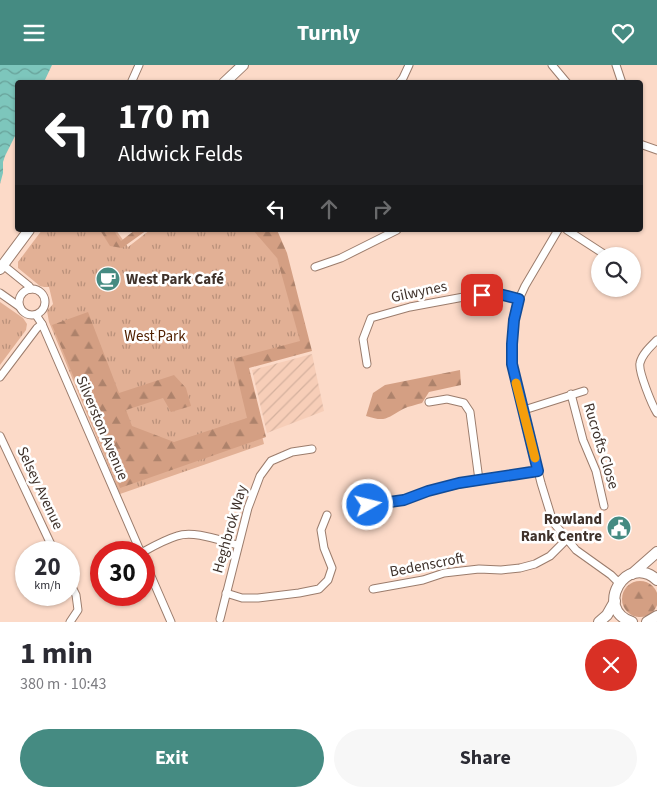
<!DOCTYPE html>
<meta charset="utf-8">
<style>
:root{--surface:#fff;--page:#f7f7f7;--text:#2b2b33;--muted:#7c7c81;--accent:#458b82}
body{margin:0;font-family:"Source Sans 3",sans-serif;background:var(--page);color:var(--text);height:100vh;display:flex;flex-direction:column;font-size:19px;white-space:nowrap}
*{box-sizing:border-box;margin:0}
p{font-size:16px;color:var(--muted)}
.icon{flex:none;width:28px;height:28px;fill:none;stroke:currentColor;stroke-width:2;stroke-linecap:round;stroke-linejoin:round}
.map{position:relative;height:557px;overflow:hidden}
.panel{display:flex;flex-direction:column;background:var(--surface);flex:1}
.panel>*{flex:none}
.top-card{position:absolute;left:15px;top:15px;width:628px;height:152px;border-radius:5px;box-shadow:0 1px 4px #0004;background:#202124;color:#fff;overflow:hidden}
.fabs{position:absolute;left:591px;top:182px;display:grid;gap:10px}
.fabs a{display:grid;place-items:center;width:50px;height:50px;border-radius:50%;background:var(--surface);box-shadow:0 1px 4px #0004;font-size:25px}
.speed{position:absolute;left:15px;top:476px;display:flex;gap:10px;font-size:25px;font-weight:700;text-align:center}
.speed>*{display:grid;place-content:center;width:65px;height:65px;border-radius:50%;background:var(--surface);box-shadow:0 1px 4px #0004;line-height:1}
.speed small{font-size:12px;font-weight:400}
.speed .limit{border:8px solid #d22;background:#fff;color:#111}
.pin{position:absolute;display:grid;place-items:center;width:42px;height:42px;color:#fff;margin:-21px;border-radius:10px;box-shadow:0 2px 8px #0006}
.me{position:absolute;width:55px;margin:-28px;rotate:82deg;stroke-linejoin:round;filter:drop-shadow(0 0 4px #0008)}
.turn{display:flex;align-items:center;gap:18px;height:105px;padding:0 20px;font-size:22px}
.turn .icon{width:65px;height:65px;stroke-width:2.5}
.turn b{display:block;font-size:35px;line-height:42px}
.lanes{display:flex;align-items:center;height:48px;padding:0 20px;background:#0003;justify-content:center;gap:25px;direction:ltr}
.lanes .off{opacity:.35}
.round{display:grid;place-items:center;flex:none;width:52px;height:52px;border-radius:26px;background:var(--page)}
.headline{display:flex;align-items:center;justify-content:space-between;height:85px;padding:0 20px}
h1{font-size:30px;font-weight:700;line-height:38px}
.cta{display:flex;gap:10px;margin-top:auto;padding:10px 20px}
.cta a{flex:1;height:58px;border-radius:30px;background:var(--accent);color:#fff;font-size:20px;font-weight:700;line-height:58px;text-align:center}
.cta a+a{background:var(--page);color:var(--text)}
header{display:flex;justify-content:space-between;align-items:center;height:65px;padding:0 20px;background:var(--accent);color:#fff;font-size:22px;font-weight:700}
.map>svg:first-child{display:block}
.industrial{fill:url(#industrial-furrows)}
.grass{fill:url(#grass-tufts)}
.forest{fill:url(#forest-firs)}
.water{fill:url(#water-waves)}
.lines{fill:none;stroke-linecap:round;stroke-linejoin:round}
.street-casing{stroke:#9b7c6c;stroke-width:9}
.secondary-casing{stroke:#9b7c6c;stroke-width:12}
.street{stroke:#fff;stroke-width:7}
.secondary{stroke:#fff;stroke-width:10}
.route-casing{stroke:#114b97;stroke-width:12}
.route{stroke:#1a73e8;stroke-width:9}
.slow{stroke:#f59e0b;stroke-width:9}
.labels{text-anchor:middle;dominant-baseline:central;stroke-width:5;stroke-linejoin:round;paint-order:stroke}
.poi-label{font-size:15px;font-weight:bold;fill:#3f322b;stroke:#fff;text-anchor:start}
.street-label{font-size:15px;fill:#3f322b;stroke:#fff}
.park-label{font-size:15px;fill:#512000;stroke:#fff}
</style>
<header><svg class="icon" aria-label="menu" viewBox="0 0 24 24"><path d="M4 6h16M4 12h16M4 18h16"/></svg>Turnly<svg class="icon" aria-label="heart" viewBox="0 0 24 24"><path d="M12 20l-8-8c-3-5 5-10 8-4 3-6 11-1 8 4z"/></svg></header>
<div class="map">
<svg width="657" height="557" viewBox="0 0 657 557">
<defs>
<pattern id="industrial-furrows" width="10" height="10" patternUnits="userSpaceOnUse" patternTransform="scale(1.25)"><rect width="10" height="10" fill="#f7ceb8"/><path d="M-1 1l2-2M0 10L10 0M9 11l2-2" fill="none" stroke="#d5b19e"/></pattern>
<pattern id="grass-tufts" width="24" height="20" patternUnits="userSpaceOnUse" patternTransform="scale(1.25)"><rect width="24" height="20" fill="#e2b095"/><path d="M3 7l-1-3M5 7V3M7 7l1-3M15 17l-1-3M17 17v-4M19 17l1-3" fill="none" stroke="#b9907a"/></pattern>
<pattern id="forest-firs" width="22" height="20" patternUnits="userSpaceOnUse" patternTransform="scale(1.25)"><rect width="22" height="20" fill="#d49f83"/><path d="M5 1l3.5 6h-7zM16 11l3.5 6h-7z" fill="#ad826b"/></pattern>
<pattern id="water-waves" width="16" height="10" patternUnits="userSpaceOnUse" patternTransform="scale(1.25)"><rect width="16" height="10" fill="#7dc6bc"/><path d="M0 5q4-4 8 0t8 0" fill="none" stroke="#68a199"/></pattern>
</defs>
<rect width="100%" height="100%" fill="#fcdac8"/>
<polygon class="industrial" points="312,289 324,346 267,368 252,305"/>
<g class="grass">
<polygon points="42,165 116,165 128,182 150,165 268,165 307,282 245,299 264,379 120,429 49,257 47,246 53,239 49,222 44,222 40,221 18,203 18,197"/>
<polygon points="0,237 23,253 27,259 26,265 0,300"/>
</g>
<g class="forest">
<polygon points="100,165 113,165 121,176 135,165 147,165 122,183 110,181"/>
<polygon points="253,165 277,165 287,188 312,286 249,303 266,372 120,423 52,260 88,247 119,328 174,310 186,323 191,341 171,347 163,333 126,345 132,361 174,377 247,353 233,294 300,276 277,193"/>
<path d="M460 305 461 320 429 327 422 338C416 340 409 341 403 344 386 354 385 357 366 351L373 328 385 320Z"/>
<circle cx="640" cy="534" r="18"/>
</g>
<polygon class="water" points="0,0 52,0 44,17 18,18 17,67 5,91 3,97 3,108 0,119"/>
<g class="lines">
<defs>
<g id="street">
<polyline points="552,0 567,18"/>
<polyline points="616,0 622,18"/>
<polyline points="131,18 139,0"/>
<polyline points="399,18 403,13 409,0"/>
<polyline points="640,79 657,85"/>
<polyline points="558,165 525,221 519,234 513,255 512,279 513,306 541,418 553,457 576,485 611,510 619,518"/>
<polyline points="567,165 607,191"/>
<polyline points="3,200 29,221 31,224"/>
<polyline points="315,202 341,193 397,165"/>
<circle cx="32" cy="237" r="13"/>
<polyline points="0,228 20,242"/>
<path d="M36 250 42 259 141 488C152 482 164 475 177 471 194 465 221 476 238 480"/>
<path d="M657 275C651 281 642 289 640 298 638 306 652 340 657 348"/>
<polyline points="367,299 363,274 371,253 410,242 469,231 495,228 519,234"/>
<polyline points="0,312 37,263 42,259"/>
<polyline points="571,329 583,375 596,406 604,441"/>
<polyline points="429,337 447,334 464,338 470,347 479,415"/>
<polyline points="524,345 584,326"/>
<polyline points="0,371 55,488"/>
<polyline points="368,440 404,435 427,426 459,419 538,406"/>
<polyline points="144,495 171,557"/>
<polyline points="69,516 76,530 78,545 70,557"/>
<polyline points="373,524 423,515 444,508 479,504 501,505 520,503 535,499 550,491 567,474"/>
<polyline points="226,528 242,533 258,533 299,528 319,524 328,515 332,503 324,483 321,465 327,450"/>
<polyline points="220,554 248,443 260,411 271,396 292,387 312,384"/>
</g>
<g id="secondary">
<polyline points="224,18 243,0"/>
<polyline points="0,204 29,165"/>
<polyline points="632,509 657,487"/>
<polyline points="599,557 607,550 615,536"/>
<path d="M632 557C593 544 626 487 657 515"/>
<polyline points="647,557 657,551"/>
</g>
</defs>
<use href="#street" class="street-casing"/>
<use href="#secondary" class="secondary-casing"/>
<use href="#street" class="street"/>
<use href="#secondary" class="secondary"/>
</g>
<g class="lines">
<defs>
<polyline id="route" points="368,440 404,435 428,426 459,418 538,406 512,299 512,279 514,255 519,234 495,228 482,230"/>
</defs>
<use href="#route" class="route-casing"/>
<use href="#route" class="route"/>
<polyline class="slow" points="516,318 535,393"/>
</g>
<defs>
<symbol id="cafe-disc" viewBox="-11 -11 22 22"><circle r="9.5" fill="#458b82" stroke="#fff"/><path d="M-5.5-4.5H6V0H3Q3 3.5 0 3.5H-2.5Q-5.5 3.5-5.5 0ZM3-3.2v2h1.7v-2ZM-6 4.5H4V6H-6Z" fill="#fff"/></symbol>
<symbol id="civic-disc" viewBox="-11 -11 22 22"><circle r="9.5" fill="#458b82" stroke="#fff"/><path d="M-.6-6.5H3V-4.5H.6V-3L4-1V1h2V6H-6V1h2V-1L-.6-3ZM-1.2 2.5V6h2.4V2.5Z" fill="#fff"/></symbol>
</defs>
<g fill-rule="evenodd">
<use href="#cafe-disc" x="94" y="200" width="28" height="28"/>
<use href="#civic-disc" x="605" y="449" width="28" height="28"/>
</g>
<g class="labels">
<g class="poi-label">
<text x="126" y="214">West Park Café</text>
<text x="602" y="454" text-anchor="end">Rowland<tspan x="602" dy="17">Rank Centre</tspan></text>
</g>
<g class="street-label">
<text transform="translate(419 227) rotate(-12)">Gilwynes</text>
<text transform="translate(102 363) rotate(67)">Silverston Avenue</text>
<text transform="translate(601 381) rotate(73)">Rucrofts Close</text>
<text transform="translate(40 423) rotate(65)">Selsey Avenue</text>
<text transform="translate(230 464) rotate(-74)">Heghbrok Way</text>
<text transform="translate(427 500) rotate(-11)">Bedenscroft</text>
</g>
<g class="park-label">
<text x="155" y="271">West Park</text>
</g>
</g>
</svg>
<div class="fabs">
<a><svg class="icon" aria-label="search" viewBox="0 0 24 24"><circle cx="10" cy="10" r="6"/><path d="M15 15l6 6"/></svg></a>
</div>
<div class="speed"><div>20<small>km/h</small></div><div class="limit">30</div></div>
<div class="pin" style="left:482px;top:230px;background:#d93025"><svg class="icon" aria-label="arrive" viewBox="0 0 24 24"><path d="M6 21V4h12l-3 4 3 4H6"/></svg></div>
<svg class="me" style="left:368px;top:440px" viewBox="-20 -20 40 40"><circle r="17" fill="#1a73e8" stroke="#fff" stroke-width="3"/><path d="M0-11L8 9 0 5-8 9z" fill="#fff"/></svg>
<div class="top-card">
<div class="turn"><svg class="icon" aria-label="left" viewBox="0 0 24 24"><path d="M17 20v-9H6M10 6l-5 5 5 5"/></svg><div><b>170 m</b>Aldwick Felds</div></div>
<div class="lanes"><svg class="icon" aria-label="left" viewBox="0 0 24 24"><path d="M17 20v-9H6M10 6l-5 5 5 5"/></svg><svg class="icon off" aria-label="ahead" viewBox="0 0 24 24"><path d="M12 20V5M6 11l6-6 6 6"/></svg><svg class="icon off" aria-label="right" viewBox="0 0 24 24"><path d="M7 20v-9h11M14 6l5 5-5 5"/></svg></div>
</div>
</div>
<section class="panel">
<div class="headline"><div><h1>1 min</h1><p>380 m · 10:43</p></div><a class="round" style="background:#d93025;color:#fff"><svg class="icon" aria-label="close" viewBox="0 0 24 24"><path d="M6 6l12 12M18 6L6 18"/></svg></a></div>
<div class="cta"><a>Exit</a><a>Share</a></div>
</section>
